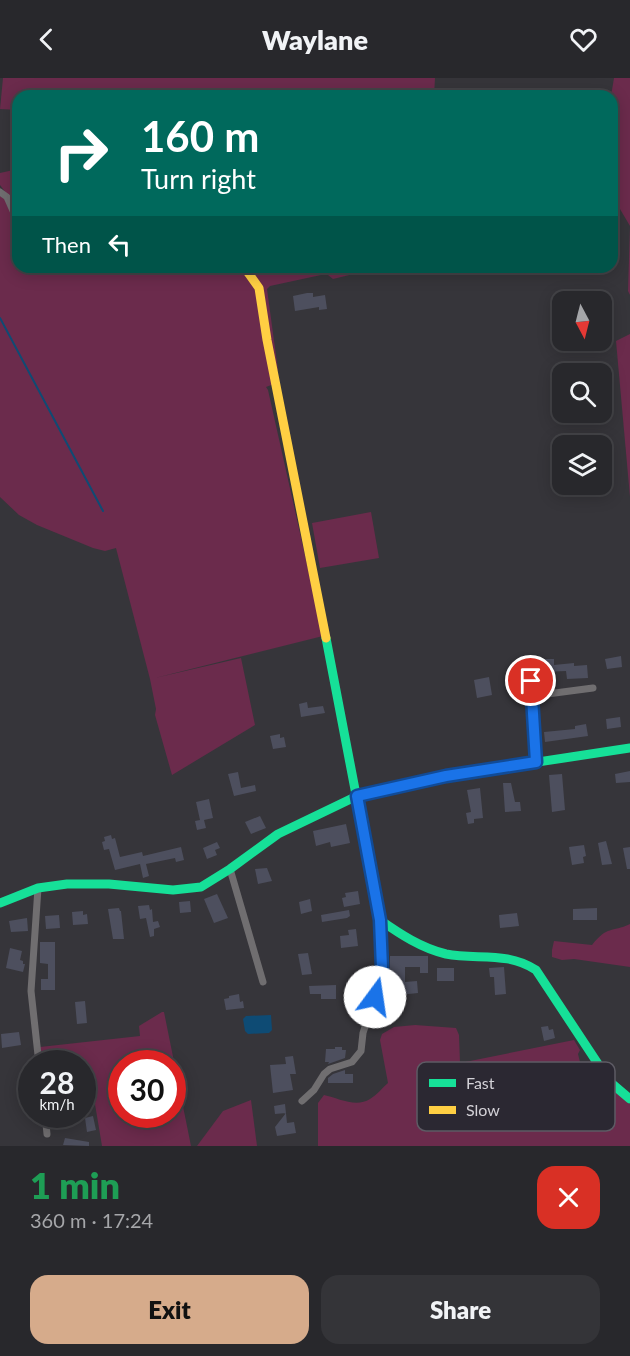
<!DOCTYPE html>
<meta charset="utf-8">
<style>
:root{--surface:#28282c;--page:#343438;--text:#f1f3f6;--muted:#a5a6a9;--line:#444448;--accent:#d6ab8b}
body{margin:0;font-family:Lato,sans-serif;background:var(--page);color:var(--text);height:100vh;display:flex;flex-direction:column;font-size:22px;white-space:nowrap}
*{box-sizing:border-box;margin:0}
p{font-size:20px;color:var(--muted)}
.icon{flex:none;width:33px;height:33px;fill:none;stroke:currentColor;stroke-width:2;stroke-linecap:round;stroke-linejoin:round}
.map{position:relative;height:1068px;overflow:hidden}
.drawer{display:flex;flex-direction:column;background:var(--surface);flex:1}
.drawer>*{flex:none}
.banner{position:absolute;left:12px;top:12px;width:606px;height:183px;border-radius:18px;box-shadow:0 3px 15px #0003,0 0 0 2px var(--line);background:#00695c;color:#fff;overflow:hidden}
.needle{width:39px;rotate:173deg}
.buttons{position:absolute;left:552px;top:213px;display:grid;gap:12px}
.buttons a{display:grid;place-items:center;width:60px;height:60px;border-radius:12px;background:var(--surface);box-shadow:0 3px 15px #0003,0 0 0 2px var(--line);font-size:30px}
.speed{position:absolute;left:18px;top:972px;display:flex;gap:12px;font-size:30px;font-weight:700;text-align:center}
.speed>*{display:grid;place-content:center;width:78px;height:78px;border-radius:50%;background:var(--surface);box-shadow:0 3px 15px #0003,0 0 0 2px var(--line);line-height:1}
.speed small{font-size:15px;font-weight:400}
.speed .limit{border:9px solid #d22;background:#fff;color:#111}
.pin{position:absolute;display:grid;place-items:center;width:51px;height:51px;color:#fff;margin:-26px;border:3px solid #fff;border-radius:50%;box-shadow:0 2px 6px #0007}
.me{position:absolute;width:66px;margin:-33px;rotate:14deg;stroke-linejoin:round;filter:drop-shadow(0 0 4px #0008)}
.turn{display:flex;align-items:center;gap:21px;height:126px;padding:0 30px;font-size:27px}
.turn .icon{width:78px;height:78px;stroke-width:2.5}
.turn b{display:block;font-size:42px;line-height:51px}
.then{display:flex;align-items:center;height:57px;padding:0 30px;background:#0003;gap:12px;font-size:22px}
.round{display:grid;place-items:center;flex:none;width:63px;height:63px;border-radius:18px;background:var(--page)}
.headline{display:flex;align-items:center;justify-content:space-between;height:102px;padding:0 30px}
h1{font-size:36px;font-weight:800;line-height:45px;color:#1e9e55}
.button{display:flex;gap:12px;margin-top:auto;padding:12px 30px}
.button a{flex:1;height:69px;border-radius:18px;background:var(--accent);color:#111;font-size:24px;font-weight:800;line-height:69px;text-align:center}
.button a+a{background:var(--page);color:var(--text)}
header{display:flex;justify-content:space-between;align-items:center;height:78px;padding:0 30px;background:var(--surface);font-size:27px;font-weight:800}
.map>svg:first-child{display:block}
.green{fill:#6b2b4c;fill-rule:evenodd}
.water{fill:#0e4b74}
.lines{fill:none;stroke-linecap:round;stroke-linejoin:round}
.stream{stroke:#0e4b74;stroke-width:2}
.building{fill:#4d4f5e}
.street{stroke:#706e70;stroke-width:7}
.fast{stroke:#16e098;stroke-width:9}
.slow{stroke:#ffcf43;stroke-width:9}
.route-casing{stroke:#114b97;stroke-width:15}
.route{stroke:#1a73e8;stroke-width:10}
.key{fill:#2b2832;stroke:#5d5b64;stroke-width:1.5}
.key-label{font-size:16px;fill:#d3d1d7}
</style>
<header><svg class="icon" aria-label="back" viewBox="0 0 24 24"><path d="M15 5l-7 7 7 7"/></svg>Waylane<svg class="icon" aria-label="heart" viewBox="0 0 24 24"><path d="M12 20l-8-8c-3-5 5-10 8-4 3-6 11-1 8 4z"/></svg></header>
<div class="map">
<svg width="630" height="1068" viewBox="0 0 630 1068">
<rect width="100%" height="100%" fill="#36353a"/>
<g class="green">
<polygon points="3,0 435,0 434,18 18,18 18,32 0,31"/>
<polygon points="614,0 630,0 630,217 628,213 630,148 620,131 612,126 611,18"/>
<polygon points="18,91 18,189 255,189 258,191 259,189 382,189 333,201 328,197 321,197 270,208 267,211 278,292 271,295 274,306 266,309 268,312 323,558 155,600 241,580 255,647 172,697 155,637 156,631 150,601 116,470 105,473 93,470 37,447 19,437 0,419 0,118 15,127 0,107 0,95"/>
<polygon points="630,256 630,419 616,263"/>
<polygon points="371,434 379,480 320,490 312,445"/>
<path d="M630 846V889L574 881 562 882 552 879V872L554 863 592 867C608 847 611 855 630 846Z"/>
<path d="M162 934H164L191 1068H102L92 1008 83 1009 82 986 42 985H45V979L41 978 40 969 140 958 139 948ZM122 986H172V1036H122Z"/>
<path d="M415 947 456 950 459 957 460 985 574 962 580 972 578 976 580 984 590 999 597 1003 607 1006 630 1026V1068H318V1025L324 1017C338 1020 356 1030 370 1021 377 1017 382 1010 388 1005L380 962 382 956 394 949Z"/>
<polygon points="251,1022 257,1068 197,1068 223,1033"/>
</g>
<polygon class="water" points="271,937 272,952 269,955 248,956 245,953 243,941 246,938"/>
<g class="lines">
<polyline class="stream" points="0,240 103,433"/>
</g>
<g class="building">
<polygon points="307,215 313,215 313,219 325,217 327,231 319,232 319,229 295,233 293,218"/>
<polygon points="621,578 622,589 607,591 605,581"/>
<polygon points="541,581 554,581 554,587 574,585 574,588 587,587 588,600 567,601 566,593 542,594"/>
<polygon points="489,599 492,617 477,620 474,602"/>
<polygon points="307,624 308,630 323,628 325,635 301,639 299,626"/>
<polygon points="620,639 621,649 607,651 606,641"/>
<polygon points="586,646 588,658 545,664 544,654 575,651 575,648"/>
<polygon points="280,656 280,660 284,659 286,669 273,671 270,658"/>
<polygon points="630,693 630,704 616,705 615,696"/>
<polygon points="238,694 241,710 255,707 256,713 234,718 228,696"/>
<polygon points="562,696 565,732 552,734 549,697"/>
<polygon points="503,705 511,705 515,724 520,724 521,733 505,734"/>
<polygon points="480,710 483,740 474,741 474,745 468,746 466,735 471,734 467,712"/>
<polygon points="209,721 213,740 204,742 206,750 197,752 195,743 200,742 196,724"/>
<polygon points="260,738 266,750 251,756 245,744"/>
<polygon points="346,746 350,765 331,769 330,764 316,768 313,753"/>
<polygon points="111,757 112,761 115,760 120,779 142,774 143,778 181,769 184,782 176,784 175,780 146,786 149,798 143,800 140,786 115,792 109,771 104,772 102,764 105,763 104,759"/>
<polygon points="606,763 612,786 602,787 598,765"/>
<polygon points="217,764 220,770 215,772 217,777 207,781 203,770"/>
<polygon points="584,767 586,778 583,779 584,785 572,787 569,769"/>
<polygon points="630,769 630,791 627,791 623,770"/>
<polygon points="267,790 272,803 258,806 255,791"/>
<polygon points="358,813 360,826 344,829 342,820 346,819 345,815"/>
<polygon points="217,816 228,840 214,845 204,821"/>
<polygon points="310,821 312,833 301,836 299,824"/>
<polygon points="190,823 191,834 180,835 179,824"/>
<polygon points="149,827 150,832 152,831 153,844 158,843 160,849 154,851 154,858 150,859 146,840 140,841 138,828"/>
<polygon points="119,830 120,833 121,833 124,861 113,861 108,831"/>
<polygon points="597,830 597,842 573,842 573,831"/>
<polygon points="349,832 350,838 347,840 322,844 321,837"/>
<polygon points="83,833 83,837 87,836 88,846 73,847 72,834"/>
<polygon points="517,835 519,848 500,850 499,837"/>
<polygon points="59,837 60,850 46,851 45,838"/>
<polygon points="27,840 28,853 11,854 9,843"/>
<polygon points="356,851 358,868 341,870 340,858 349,857 348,852"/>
<polygon points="40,864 55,864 55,912 41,912 41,901 48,901 48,886 40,885"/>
<polygon points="10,870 22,873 20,882 23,883 23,886 25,886 23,894 6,890"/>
<polygon points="308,875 312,896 302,897 298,876"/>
<polygon points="390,878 428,878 428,895 420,895 420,889 405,889 405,904 417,903 418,915 390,918"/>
<polygon points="504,889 506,916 495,917 494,899 490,899 489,890"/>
<rect x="437" y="890" width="17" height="13"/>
<polygon points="365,906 364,929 354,930 353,907"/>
<polygon points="336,907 336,921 321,921 321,916 310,916 309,908"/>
<polygon points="239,916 240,924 243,923 244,930 226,932 224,921 229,920 229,918"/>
<polygon points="85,923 87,945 77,946 75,924"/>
<polygon points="548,948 549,952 553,951 555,960 544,963 541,949"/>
<polygon points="19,954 21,967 2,970 1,956"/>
<polygon points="335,969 342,969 342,972 346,972 345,980 328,986 329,984 325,984 326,971 335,971"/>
<polygon points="293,978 296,996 290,996 293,1012 273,1015 270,987 286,986 285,979"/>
<polygon points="345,992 345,996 353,996 353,1005 328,1005 328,1000 333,996"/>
<polygon points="285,1026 287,1045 294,1044 296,1055 277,1058 275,1049 286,1035 275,1036 274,1028"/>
<polygon points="93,1038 96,1052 87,1054 85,1040"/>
<polygon points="65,1060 89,1064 89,1068 63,1067"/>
</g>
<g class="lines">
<g class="street">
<polyline points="0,114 7,119 18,144"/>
<polyline points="58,189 79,189"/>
<polyline points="531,603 536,684"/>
<polyline points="532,618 593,610"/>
<polyline points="230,791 263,904"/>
<polyline points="38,810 31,913 39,986"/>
<polyline points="302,1023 314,1012 324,996 330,991 352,984 361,973 363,955 380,903 382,890 380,842"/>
<polyline points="45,1036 47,1056"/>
</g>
<g class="fast">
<path d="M326 560 380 842C400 856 421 870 446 876 477 882 507 873 536 892L610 1004 630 1021"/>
<polyline points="0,825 38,810 67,806 109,806 173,812 201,809 230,791 278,756 357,718 446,698 630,670"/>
</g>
<polyline class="slow" points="244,189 259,210 267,262 326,560"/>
</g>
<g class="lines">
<defs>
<polyline id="route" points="375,919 382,890 380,842 357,718 446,698 536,684 531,603"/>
</defs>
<use href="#route" class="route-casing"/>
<use href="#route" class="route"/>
</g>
<rect x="417" y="984" width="198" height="69" rx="9" class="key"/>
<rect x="429" y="1001" width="27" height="8" fill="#16e098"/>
<rect x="429" y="1028" width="27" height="8" fill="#ffcf43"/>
<g class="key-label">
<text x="466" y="1011">Fast</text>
<text x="466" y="1038">Slow</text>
</g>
</svg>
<div class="buttons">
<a><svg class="needle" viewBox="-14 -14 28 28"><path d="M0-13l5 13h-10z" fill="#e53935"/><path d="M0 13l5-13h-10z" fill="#a5a6a9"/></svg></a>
<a><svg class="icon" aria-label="search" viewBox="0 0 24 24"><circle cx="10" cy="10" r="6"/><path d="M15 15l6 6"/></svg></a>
<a><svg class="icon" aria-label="layers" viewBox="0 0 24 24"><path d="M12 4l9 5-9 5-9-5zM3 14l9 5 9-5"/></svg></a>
</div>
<div class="speed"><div>28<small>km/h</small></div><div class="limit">30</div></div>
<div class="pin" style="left:531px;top:603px;background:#d93025"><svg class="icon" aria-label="arrive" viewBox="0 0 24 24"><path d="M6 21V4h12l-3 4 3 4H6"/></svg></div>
<svg class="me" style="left:375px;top:919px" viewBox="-20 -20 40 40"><circle r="19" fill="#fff"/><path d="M0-13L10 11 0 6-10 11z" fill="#1a73e8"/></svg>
<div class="banner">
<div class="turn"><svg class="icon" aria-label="right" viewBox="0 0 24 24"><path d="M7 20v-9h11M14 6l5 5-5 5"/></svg><div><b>160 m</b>Turn right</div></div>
<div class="then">Then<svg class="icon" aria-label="left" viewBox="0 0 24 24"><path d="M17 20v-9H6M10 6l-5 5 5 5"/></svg></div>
</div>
</div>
<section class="drawer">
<div class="headline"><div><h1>1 min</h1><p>360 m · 17:24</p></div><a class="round" style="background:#d93025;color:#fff"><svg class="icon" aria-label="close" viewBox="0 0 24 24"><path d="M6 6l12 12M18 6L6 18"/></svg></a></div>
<div class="button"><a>Exit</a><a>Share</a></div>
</section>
